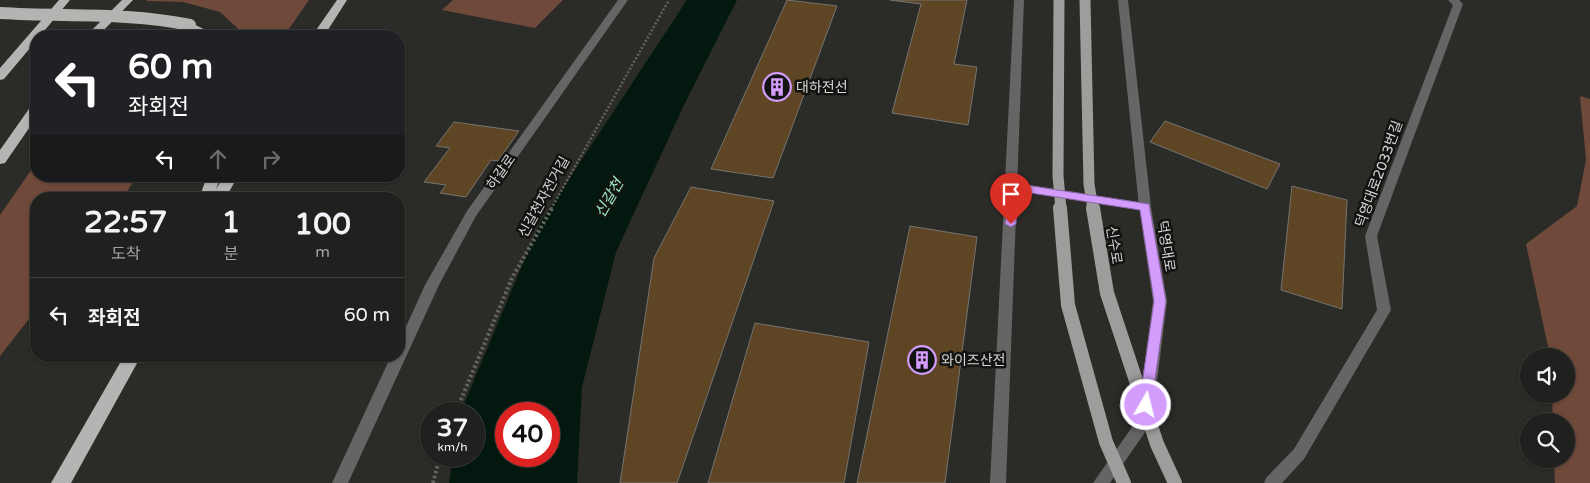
<!DOCTYPE html>
<html lang="ko">
<meta charset="utf-8">
<style>
:root{--surface:#20201e;--page:#282827;--text:#f1f3f6;--muted:#a2a3a4;--line:#3d3e3c}
body{margin:0;font-family:"Varela Round","Noto Sans KR",sans-serif;background:var(--page);color:var(--text);height:100vh;display:flex;flex-direction:column;font-size:19px;white-space:nowrap}
*{box-sizing:border-box;margin:0}
p{font-size:16px;color:var(--muted)}
.icon{flex:none;width:28px;height:28px;fill:none;stroke:currentColor;stroke-width:2;stroke-linecap:round;stroke-linejoin:round}
.map{position:relative;flex:1;overflow:hidden}
.drawer{position:absolute;left:30px;top:192px;width:375px;height:170px;display:flex;flex-direction:column;background:var(--surface);border-radius:20px;box-shadow:0 1px 4px #0004,0 0 0 1px var(--line)}
.drawer>*{flex:none}
.guide{position:absolute;left:30px;top:30px;width:375px;height:152px;border-radius:20px;box-shadow:0 1px 4px #0004,0 0 0 1px var(--line);background:#202124;color:#fff;overflow:hidden}
.tools{position:absolute;left:1520px;top:348px;display:grid;gap:10px}
.tools a{display:grid;place-items:center;width:55px;height:55px;border-radius:50%;background:var(--surface);box-shadow:0 1px 4px #0004,0 0 0 1px var(--line);font-size:25px}
.speed{position:absolute;left:420px;top:402px;display:flex;gap:10px;font-size:25px;font-weight:700;text-align:center}
.speed>*{display:grid;place-content:center;width:65px;height:65px;border-radius:50%;background:var(--surface);box-shadow:0 1px 4px #0004,0 0 0 1px var(--line);line-height:1}
.speed small{font-size:12px;font-weight:400}
.speed .limit{border:8px solid #d22;background:#fff;color:#111}
.pin{position:absolute;display:grid;place-items:center;width:42px;height:42px;color:#fff;margin:-51px -21px;border-radius:50% 50% 50% 0;rotate:-45deg;box-shadow:0 0 5px #0007}
.pin .icon{rotate:45deg}
.me{position:absolute;width:55px;margin:-28px;rotate:8deg;stroke-linejoin:round;filter:drop-shadow(0 0 4px #0008)}
.turn{display:flex;align-items:center;gap:18px;height:105px;padding:0 15px;font-size:22px}
.turn .icon{width:65px;height:65px;stroke-width:2.5}
.turn b{display:block;font-size:35px;line-height:42px}
.lanes{display:flex;align-items:center;height:48px;padding:0 15px;background:#0003;justify-content:center;gap:25px;direction:ltr}
.lanes .off{opacity:.35}
.eta{display:flex;justify-content:space-evenly;align-items:center;height:85px;text-align:center}
.eta b{font-size:30px;font-weight:700;line-height:35px}
ul{padding:0;list-style:none}
li{display:flex;align-items:center;gap:15px;height:75px;padding:0 15px;border-top:1px solid var(--line)}
li div{flex:1}
li b{display:block;font-size:19px}
li em{font-style:normal}
.map>svg:first-child{display:block}
.green{fill:#6f493a}
.water{fill:#03190f;fill-rule:evenodd}
.building{fill:#5e4523;stroke:#767472}
.lines{fill:none;stroke-linecap:round;stroke-linejoin:round}
.path-far1{stroke:#636360;stroke-width:2.5;stroke-dasharray:2 2;stroke-linecap:butt}
.path{stroke:#636360;stroke-width:4;stroke-dasharray:2.5 2.5;stroke-linecap:butt}
.service{fill:#646564;fill-rule:evenodd}
.minor{fill:#646564;fill-rule:evenodd}
.tertiary{fill:#646564;fill-rule:evenodd}
.motorway{fill:#b3b5b2;fill-rule:evenodd}
.primary-bridge-far1{stroke:#9d9e9c;stroke-width:11}
.primary-bridge{stroke:#9d9e9c;stroke-width:14}
.motorway-bridge{stroke:#b3b5b2;stroke-width:12}
.route{fill:#d39cfd;stroke:#8965a4}
.labels{text-anchor:middle;dominant-baseline:central;stroke-width:5;stroke-linejoin:round;paint-order:stroke}
.poi-label{font-size:14px;fill:#d7d7d5;stroke:#131312;text-anchor:start}
.street-label{font-size:14px;fill:#d7d7d5;stroke:#131312}
.water-label{font-size:15px;font-style:italic;fill:#9de8c5;stroke:#131312}
</style>
<div class="map">
<svg width="1590" height="483" viewBox="0 0 1590 483">
<rect width="100%" height="100%" fill="#2b2b28"/>
<g class="green">
<polygon points="147,0 309,0 284,36 246,36 220,12 183,2 146,1"/>
<polygon points="453,0 563,0 535,28 442,10"/>
<polygon points="1580,96 1590,99 1590,483 1555,483 1554,459 1566,459 1566,421 1553,421 1552,394 1566,394 1566,356 1550,356 1526,244 1577,206 1586,160"/>
<polygon points="36,163 36,176 137,176 122,199 36,199 36,310 0,356 0,215"/>
</g>
<path class="water" d="M687 0H737L684 105 616 252 582 387 577 483H449L453 456H474V414H461V411L540 223ZM506 414H549V456H506Z"/>
<g class="building">
<polygon points="787,0 837,6 773,178 711,169"/>
<polygon points="890,0 967,0 954,64 977,67 968,125 892,113 921,4"/>
<polygon points="1165,121 1280,164 1267,189 1150,142"/>
<polygon points="454,122 519,131 498,161 491,160 466,197 440,193 446,185 424,182 450,148 436,146"/>
<polygon points="1292,186 1347,200 1342,309 1281,290"/>
<polygon points="691,187 774,201 677,483 620,483 654,258"/>
<polygon points="910,226 977,237 945,483 857,483"/>
<polygon points="755,323 869,342 844,483 708,483"/>
</g>
<g class="lines">
<polyline class="path-far1" points="551,209 669,0"/>
<g class="path">
<polyline points="455,414 512,278 552,208"/>
<polyline points="433,483 440,456"/>
</g>
<polygon class="service" points="1012,182 1145,203 1151,207 1145,211 1008,189 1006,186 1008,183"/>
<g class="minor">
<polygon points="618,0 628,0 476,216 439,285 348,483 332,483 391,356 399,356 399,342 425,285 467,211"/>
<polygon points="1448,0 1459,0 1463,4 1377,236 1391,310 1304,459 1282,483 1264,483 1266,478 1294,449 1377,310 1365,236 1453,5"/>
</g>
<g class="tertiary">
<polygon points="1014,0 1024,0 1006,483 990,483"/>
<polygon points="1118,0 1128,0 1151,207 1167,301 1152,422 1110,483 1093,483 1137,420 1153,301 1139,207"/>
</g>
<g class="motorway">
<polygon points="59,0 70,0 40,36 36,36 36,41 4,79 0,80 0,68"/>
<polygon points="122,0 133,0 98,36 86,36"/>
<polygon points="337,0 347,0 324,36 312,36"/>
<path d="M190 22 213 34 215 36C203 37 193 34 184 25Z"/>
<polygon points="36,105 36,118 5,163 0,164 0,150 31,106"/>
<polygon points="207,176 221,176 216,189 224,176 238,176 225,199 199,199"/>
<polygon points="124,356 141,356 71,483 51,483"/>
</g>
<g class="primary-bridge-far1">
<polyline points="1059,0 1058,176 1061,209"/>
<polyline points="1085,0 1089,184 1093,209"/>
</g>
<g class="primary-bridge">
<polyline points="1060,208 1068,305 1106,442 1124,483"/>
<polyline points="1093,208 1107,293 1157,444 1175,483"/>
</g>
<path class="motorway-bridge" d="M0 13C64 17 127 12 190 25"/>
</g>
<polygon class="route" points="1012,183 1149,204 1166,301 1151,409 1146,410 1141,409 1139,405 1154,301 1140,210 1018,191 1016,224 1011,227 1005,224 1007,186"/>
<defs>
<symbol id="building-ring" viewBox="-11 -11 22 22"><circle r="9.5" fill="#131312" stroke="#d39cfd" stroke-width="1.5"/><path d="M-4-6H4V6H1V3H-1V6H-4ZM-2.5-4.3h1.7v1.8h-1.7ZM.8-4.3h1.7v1.8H.8ZM-2.5-1h1.7V.8h-1.7ZM.8-1h1.7V.8H.8Z" fill="#d39cfd"/></symbol>
</defs>
<g fill-rule="evenodd">
<use href="#building-ring" x="761" y="71" width="32" height="32"/>
<use href="#building-ring" x="906" y="344" width="32" height="32"/>
</g>
<g class="labels">
<g class="poi-label">
<text x="796" y="87">대하전선</text>
<text x="941" y="360">와이즈산전</text>
</g>
<g class="street-label">
<text transform="translate(501 172) rotate(-55)">하갈로</text>
<text transform="translate(1379 174) rotate(-70)">덕영대로2033번길</text>
<text transform="translate(544 197) rotate(-61)">신갈천자전거길</text>
<text transform="translate(1114 245) rotate(81)">신수로</text>
<text transform="translate(1166 246) rotate(81)">덕영대로</text>
</g>
<g class="water-label">
<text transform="translate(609 198) rotate(-60)">신갈천</text>
</g>
</g>
</svg>
<div class="tools">
<a><svg class="icon" aria-label="sound" viewBox="0 0 24 24"><path d="M4 9h4l5-4v14l-5-4H4zM17 9q2 3 0 6"/></svg></a>
<a><svg class="icon" aria-label="search" viewBox="0 0 24 24"><circle cx="10" cy="10" r="6"/><path d="M15 15l6 6"/></svg></a>
</div>
<div class="speed"><div>37<small>km/h</small></div><div class="limit">40</div></div>
<div class="pin" style="left:1011px;top:224px;background:#d93025"><svg class="icon" aria-label="arrive" viewBox="0 0 24 24"><path d="M6 21V4h12l-3 4 3 4H6"/></svg></div>
<svg class="me" style="left:1146px;top:405px" viewBox="-20 -20 40 40"><circle r="17" fill="#d39cfd" stroke="#fff" stroke-width="3"/><path d="M0-11L8 9 0 5-8 9z" fill="#fff"/></svg>
<div class="guide">
<div class="turn"><svg class="icon" aria-label="left" viewBox="0 0 24 24"><path d="M17 20v-9H6M10 6l-5 5 5 5"/></svg><div><b>60 m</b>좌회전</div></div>
<div class="lanes"><svg class="icon" aria-label="left" viewBox="0 0 24 24"><path d="M17 20v-9H6M10 6l-5 5 5 5"/></svg><svg class="icon off" aria-label="ahead" viewBox="0 0 24 24"><path d="M12 20V5M6 11l6-6 6 6"/></svg><svg class="icon off" aria-label="right" viewBox="0 0 24 24"><path d="M7 20v-9h11M14 6l5 5-5 5"/></svg></div>
</div>
<section class="drawer">
<div class="eta">
<div><b>22:57</b><p>도착</p></div>
<div><b>1</b><p>분</p></div>
<div><b>100</b><p>m</p></div>
</div>
<ul>
<li><svg class="icon" aria-label="left" viewBox="0 0 24 24"><path d="M17 20v-9H6M10 6l-5 5 5 5"/></svg><div><b>좌회전</b></div><em>60 m</em></li>
</ul>
</section>
</div>
